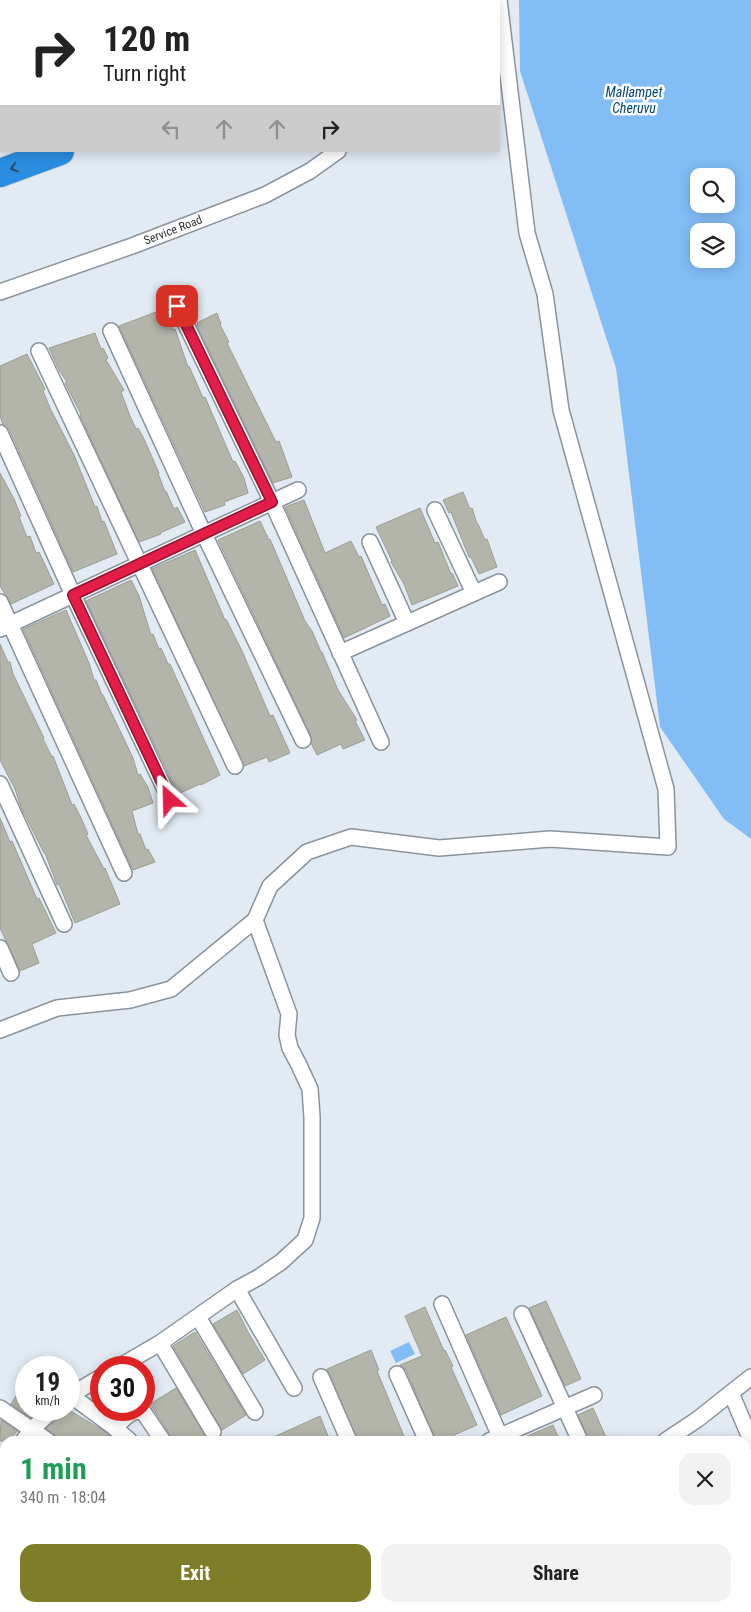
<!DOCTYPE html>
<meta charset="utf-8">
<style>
:root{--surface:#fff;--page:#f2f2f2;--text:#222;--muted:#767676;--accent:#7d7e27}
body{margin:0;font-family:"Roboto Condensed",sans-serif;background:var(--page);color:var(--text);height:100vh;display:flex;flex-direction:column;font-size:19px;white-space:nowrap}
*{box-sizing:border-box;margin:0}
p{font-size:16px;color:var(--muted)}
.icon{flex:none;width:28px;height:28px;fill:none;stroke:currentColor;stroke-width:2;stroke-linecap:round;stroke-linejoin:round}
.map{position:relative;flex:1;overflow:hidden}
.drawer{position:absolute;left:0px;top:1436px;width:751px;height:176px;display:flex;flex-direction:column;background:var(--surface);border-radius:15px 15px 0 0;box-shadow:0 2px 12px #0003}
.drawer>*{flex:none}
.hud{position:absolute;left:0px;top:0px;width:500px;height:152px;box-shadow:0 2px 12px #0003;background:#fff;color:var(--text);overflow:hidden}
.tools{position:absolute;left:690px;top:168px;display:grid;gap:10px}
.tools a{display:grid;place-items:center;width:45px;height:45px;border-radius:10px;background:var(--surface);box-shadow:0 2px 12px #0003;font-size:25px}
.speed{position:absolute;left:15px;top:1356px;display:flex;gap:10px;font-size:25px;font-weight:700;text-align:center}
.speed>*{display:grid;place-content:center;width:65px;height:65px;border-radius:50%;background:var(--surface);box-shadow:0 2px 12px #0003;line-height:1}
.speed small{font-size:12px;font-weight:400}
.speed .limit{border:8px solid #d22;background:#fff;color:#111}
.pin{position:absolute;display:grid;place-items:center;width:42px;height:42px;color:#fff;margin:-21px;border-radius:10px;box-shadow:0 2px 8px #0006}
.me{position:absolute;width:55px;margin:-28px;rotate:335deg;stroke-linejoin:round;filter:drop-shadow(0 0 4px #0008)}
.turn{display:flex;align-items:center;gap:18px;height:105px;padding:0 20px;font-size:22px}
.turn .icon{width:65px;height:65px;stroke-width:2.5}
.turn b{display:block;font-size:35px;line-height:42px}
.lanes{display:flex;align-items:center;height:48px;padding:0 20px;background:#0003;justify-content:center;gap:25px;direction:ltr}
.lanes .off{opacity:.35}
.round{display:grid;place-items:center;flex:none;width:52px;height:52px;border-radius:15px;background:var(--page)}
.overview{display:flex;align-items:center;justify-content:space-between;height:85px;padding:0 20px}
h1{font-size:30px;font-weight:700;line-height:38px;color:#1e9e55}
.button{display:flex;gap:10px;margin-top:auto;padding:10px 20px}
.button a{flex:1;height:58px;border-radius:15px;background:var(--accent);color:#fff;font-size:20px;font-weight:700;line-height:58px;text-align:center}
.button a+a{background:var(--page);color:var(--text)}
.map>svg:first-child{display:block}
.water{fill:#83bdf6;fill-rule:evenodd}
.building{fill:#b4b5aa;stroke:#9c9d92}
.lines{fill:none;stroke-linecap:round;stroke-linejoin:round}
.street-casing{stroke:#8b939b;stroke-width:18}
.highway-casing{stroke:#cacbcc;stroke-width:30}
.path{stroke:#a2a9b0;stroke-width:2.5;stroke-dasharray:4 4;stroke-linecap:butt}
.street{stroke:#fff;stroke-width:15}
.highway{stroke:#298ee1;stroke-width:28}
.oneway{stroke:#31485b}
.route-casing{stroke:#92132f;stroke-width:12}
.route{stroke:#e11d48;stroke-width:9}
.labels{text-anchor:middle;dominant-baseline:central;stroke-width:5;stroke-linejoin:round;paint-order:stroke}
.street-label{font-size:12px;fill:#33363a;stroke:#fff}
.water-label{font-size:14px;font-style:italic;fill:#01477a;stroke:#fff}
</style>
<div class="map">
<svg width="751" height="1612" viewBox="0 0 751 1612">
<rect width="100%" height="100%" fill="#e2ebf4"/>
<g class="water">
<path d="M519 0H751V839L724 819 660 727 616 368 520 71ZM699 176H726V204H699ZM699 231H726V259H699Z"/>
<polygon points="409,1342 415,1354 396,1363 390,1351"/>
</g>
<g class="building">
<polygon points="164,309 173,330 175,329 188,367 189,366 203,398 205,397 233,462 235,461 244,478 248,493 224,502 225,505 205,512 119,326"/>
<polygon points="217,313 221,324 220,325 229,342 227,343 276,442 279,441 292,477 273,483 198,328 197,323"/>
<polygon points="95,333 101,349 103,348 108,358 106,360 124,390 121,392 130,416 136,429 138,428 144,439 159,473 158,473 165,492 166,491 174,509 177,507 185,522 160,533 161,534 139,542 82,420 80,415 81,414 65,383 67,382 59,370 49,348"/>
<polygon points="27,354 45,389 43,391 50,408 74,455 95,507 97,506 102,522 104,521 117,554 73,572 9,429 3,425 0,416 0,366"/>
<polygon points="0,473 14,499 21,516 19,517 27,537 30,536 36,553 39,552 54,584 11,604 0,586"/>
<polygon points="463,492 470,509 472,508 477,524 478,524 485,540 487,539 497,567 479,574 471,557 469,557 451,512 449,513 443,500"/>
<polygon points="304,500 325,553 351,541 359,557 361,556 382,605 385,604 390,616 344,638 285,507"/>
<polygon points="420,508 435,543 438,542 451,574 452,573 458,586 412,605 404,584 391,562 392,561 376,527"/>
<polygon points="260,521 269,540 270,539 305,621 312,631 321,652 322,652 338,690 357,720 355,721 365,740 343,749 341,744 317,755 311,743 311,736 218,540"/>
<polygon points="195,550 225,620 226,619 242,651 270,716 273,715 290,753 269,762 267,757 244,766 152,569"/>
<polygon points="131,580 139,596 151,635 153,634 159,649 161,648 168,664 170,664 220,775 201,785 200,784 178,794 86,601"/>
<polygon points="66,610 89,663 94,680 96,680 102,695 103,695 133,758 138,775 140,774 148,787 153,803 132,811 138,834 140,834 146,850 148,849 155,862 133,870 23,629"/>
<polygon points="0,644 8,662 10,662 13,674 44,738 43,739 52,757 53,756 72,805 74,804 82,820 88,834 86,835 104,869 105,868 120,904 75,923 59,884 57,885 45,853 44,853 21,807 15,789 0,760"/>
<polygon points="0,818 10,842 12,841 37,899 39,898 56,933 32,944 39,963 20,971 0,928"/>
<polygon points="546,1301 581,1379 565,1386 529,1308"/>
<polygon points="425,1307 444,1351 445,1350 453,1366 451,1367 477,1425 440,1441 436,1441 406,1370 400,1365 422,1356 405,1316"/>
<polygon points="237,1310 248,1332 265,1360 243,1374 213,1324"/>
<polygon points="506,1317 542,1396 501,1415 466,1335"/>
<polygon points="195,1332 246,1415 222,1430 173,1346"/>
<polygon points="371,1350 379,1370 377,1371 406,1441 358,1441 327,1369"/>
<polygon points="26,1380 26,1410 39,1410 31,1418 11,1404"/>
<polygon points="176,1388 207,1439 202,1441 174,1441 150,1404"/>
<polygon points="593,1408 604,1433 608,1441 589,1441 578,1415"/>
<polygon points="62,1410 69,1410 104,1431 116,1441 64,1441 46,1429 60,1417"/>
<polygon points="320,1416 330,1441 307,1441 306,1438 298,1441 265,1441"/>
<polygon points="1,1420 17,1431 10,1441 0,1441"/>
<polygon points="553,1425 560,1441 516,1441"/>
</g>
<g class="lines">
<defs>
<g id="street">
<polyline points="482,1 483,0"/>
<polyline points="0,292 132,246 265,195 310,171 338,151"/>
<polyline points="177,306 272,502 381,742"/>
<polyline points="111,331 204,534 303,740"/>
<polyline points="39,351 235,766"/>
<polyline points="0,433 73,595 170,800"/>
<polyline points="435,510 474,593"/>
<polyline points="370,542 407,623"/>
<polyline points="0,602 124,873"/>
<polyline points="0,629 298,490"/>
<polyline points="340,653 499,582"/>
<polyline points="0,784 64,924"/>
<polyline points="0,948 11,973"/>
<polyline points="0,1030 57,1008 130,1000 171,989 255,920 270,886 307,852 351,837 439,848 550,839 668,847 666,789 561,410 545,294 527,233 499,0"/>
<polyline points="237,1289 294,1388"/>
<polyline points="442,1304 502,1441"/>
<polyline points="522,1314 580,1441"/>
<polyline points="198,1317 255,1412"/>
<polyline points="160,1343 213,1432"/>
<polyline points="117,1368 160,1343 237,1289 259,1277 281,1262 305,1240 312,1218 312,1117 310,1089 299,1065 290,1048 287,1035 289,1014 255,920"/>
<polyline points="397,1374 427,1441"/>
<polyline points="321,1377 349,1441"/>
<polyline points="731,1393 751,1440"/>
<polyline points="69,1394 115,1428 130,1441"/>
<polyline points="69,1396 101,1377"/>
<polyline points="0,1408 48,1441"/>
<path d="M115 1428C123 1420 132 1407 144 1413L163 1441"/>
<polyline points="23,1441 32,1429 53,1410"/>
<polyline points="489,1441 594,1395"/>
<polyline points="665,1441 698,1419 751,1377"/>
<polyline points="0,1472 5,1466"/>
<polyline points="0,1483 5,1486"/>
<polyline points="0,1547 5,1550"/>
<polyline points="0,1602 5,1606"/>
<polyline points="746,1605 749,1612"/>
<polyline points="126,1608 129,1612"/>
<polyline points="233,1608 236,1612"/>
<polyline points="346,1608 348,1612"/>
<polyline points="421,1608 423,1612"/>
<polyline points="499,1608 501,1612"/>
<polyline points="577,1608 579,1612"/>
<polyline points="697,1608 698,1612"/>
</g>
<g id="highway">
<polyline points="292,1 294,0"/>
<polyline points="368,1 369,0"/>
<polyline points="0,131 1,131"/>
<polyline points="0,173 60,151"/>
</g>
</defs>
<use href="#street" class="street-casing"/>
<use href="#highway" class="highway-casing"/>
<g class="path">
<polyline points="132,1 134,0"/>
<polyline points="0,54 1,54"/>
</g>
<use href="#street" class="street"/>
<use href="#highway" class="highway"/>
</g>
<defs><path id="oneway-chevron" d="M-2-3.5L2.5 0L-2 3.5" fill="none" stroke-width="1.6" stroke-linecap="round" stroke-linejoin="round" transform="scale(1.25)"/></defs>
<use class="oneway" href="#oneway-chevron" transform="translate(14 168) rotate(161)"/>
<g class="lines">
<defs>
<polyline id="route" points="170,800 73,595 272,502 177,306"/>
</defs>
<use href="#route" class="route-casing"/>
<use href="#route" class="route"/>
</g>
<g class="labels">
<g class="street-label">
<text transform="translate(173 230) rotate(-21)">Service Road</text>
</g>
<g class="water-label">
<text x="634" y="92">Mallampet<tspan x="634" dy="16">Cheruvu</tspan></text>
</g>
</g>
</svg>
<div class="tools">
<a><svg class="icon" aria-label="search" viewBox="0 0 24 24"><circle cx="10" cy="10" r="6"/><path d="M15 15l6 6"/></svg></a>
<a><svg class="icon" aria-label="layers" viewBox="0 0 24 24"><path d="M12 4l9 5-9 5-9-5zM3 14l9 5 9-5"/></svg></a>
</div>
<div class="speed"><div>19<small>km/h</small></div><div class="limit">30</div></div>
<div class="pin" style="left:177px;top:306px;background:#d93025"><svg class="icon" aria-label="arrive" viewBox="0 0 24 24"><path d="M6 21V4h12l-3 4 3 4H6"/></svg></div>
<svg class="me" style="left:170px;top:800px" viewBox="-20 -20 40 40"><path d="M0-17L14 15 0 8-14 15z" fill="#e11d48" stroke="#fff" stroke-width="4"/></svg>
<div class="hud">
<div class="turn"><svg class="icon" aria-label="right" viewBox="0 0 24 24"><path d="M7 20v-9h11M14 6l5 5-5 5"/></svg><div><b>120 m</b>Turn right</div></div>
<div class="lanes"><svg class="icon off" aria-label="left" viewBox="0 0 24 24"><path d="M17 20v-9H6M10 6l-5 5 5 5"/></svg><svg class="icon off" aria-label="ahead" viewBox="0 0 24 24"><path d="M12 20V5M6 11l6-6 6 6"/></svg><svg class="icon off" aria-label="ahead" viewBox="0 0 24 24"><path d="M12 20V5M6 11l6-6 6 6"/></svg><svg class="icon" aria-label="right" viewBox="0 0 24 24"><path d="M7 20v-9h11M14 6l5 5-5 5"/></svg></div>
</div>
<section class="drawer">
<div class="overview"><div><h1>1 min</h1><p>340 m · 18:04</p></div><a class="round"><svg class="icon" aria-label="close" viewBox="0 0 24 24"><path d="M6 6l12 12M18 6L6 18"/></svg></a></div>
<div class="button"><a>Exit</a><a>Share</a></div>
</section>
</div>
